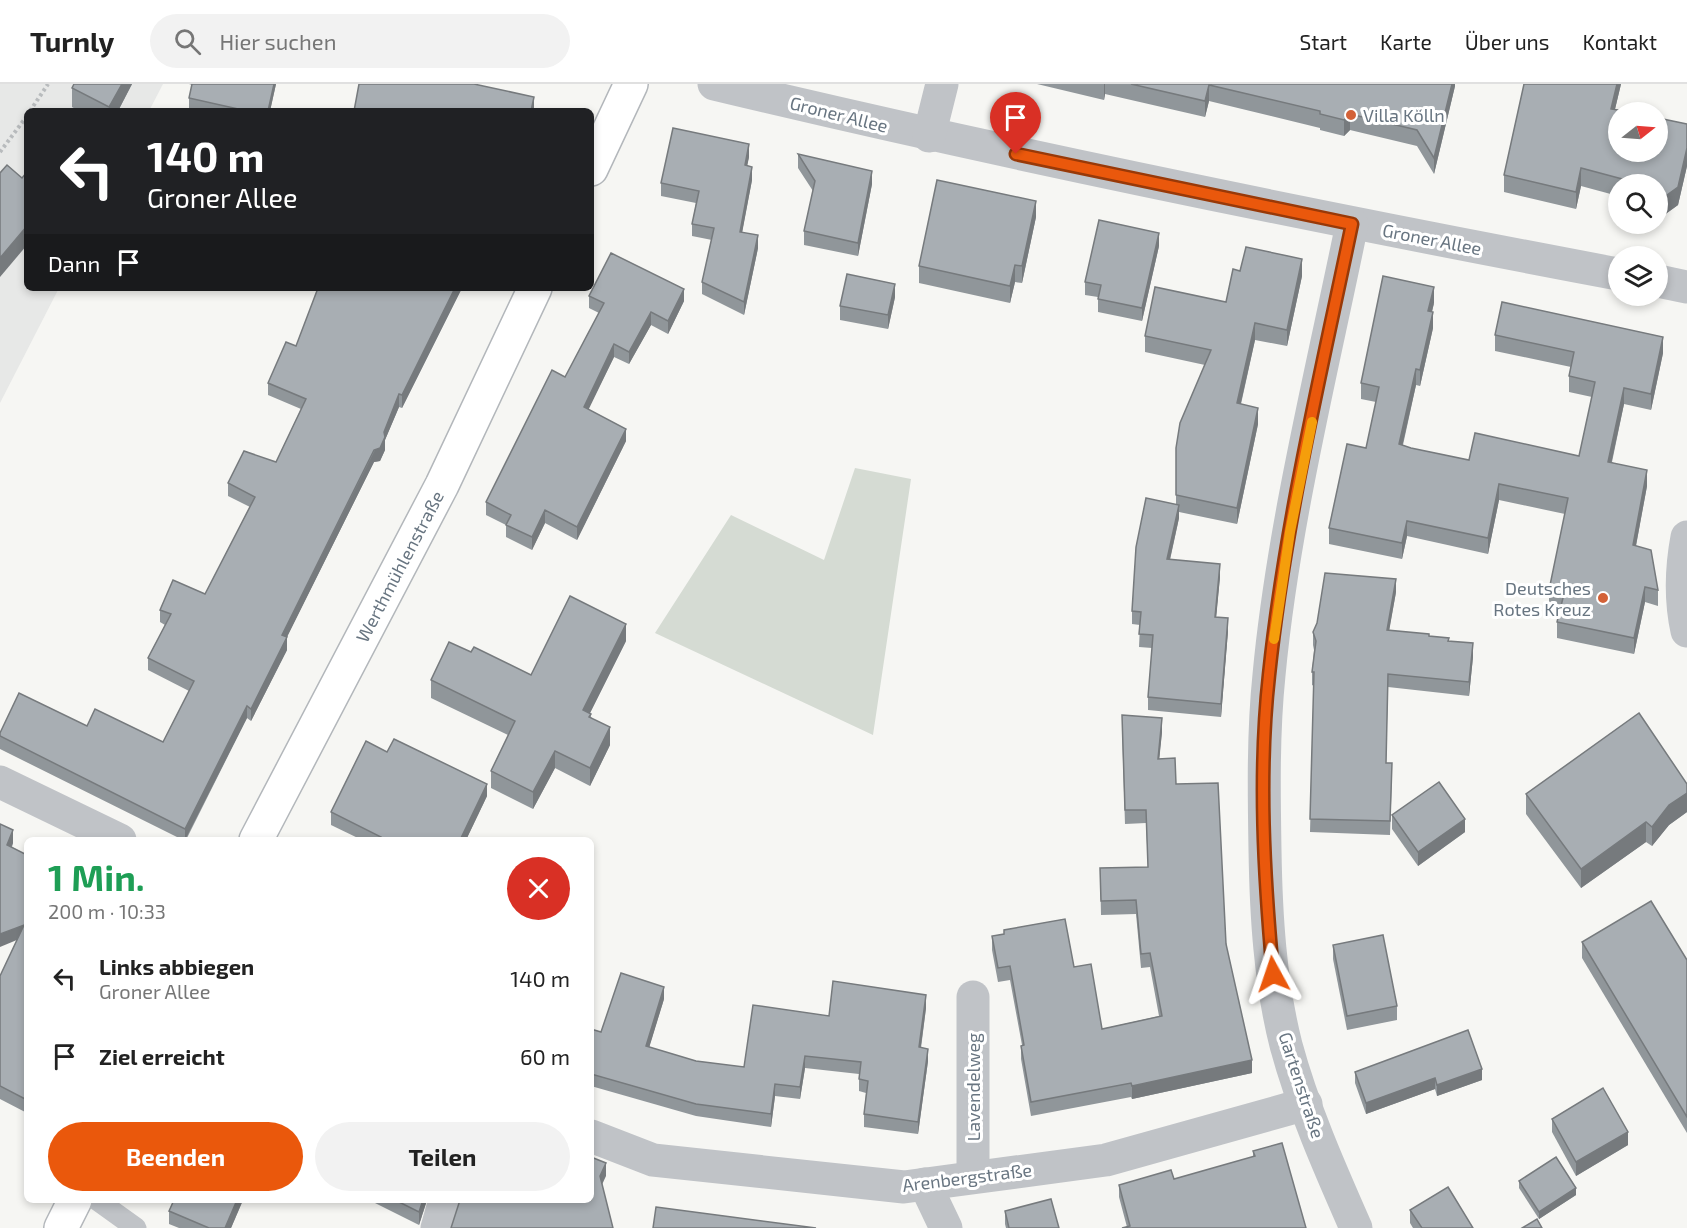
<!DOCTYPE html>
<html lang="de">
<meta charset="utf-8">
<style>
:root{--surface:#fff;--page:#f2f2f2;--text:#222;--muted:#767676;--line:#e0e0e0;--accent:#ea580c}
body{margin:0;font-family:"Exo 2",sans-serif;background:var(--page);color:var(--text);height:100vh;display:flex;flex-direction:column;font-size:22px;white-space:nowrap}
*{box-sizing:border-box;margin:0}
p{font-size:20px;color:var(--muted)}
.icon{flex:none;width:33px;height:33px;fill:none;stroke:currentColor;stroke-width:2;stroke-linecap:round;stroke-linejoin:round}
.map{position:relative;flex:1;overflow:hidden}
.panel{position:absolute;left:24px;top:753px;width:570px;height:366px;display:flex;flex-direction:column;background:var(--surface);border-radius:9px;box-shadow:0 3px 9px #0003}
.panel>*{flex:none}
.top-card{position:absolute;left:24px;top:24px;width:570px;height:183px;border-radius:9px;box-shadow:0 3px 9px #0003;background:#202124;color:#fff;overflow:hidden}
.needle{width:39px;rotate:73deg}
.controls{position:absolute;left:1608px;top:18px;display:grid;gap:12px}
.controls a{display:grid;place-items:center;width:60px;height:60px;border-radius:50%;background:var(--surface);box-shadow:0 3px 9px #0003;font-size:30px}
.pin{position:absolute;display:grid;place-items:center;width:51px;height:51px;color:#fff;margin:-62px -26px;border-radius:50% 50% 50% 0;rotate:-45deg;box-shadow:0 0 6px #0007}
.pin .icon{rotate:45deg}
.me{position:absolute;width:66px;margin:-33px;rotate:355deg;stroke-linejoin:round;filter:drop-shadow(0 0 4px #0008)}
.turn{display:flex;align-items:center;gap:21px;height:126px;padding:0 24px;font-size:27px}
.turn .icon{width:78px;height:78px;stroke-width:2.5}
.turn b{display:block;font-size:42px;line-height:51px}
.then{display:flex;align-items:center;height:57px;padding:0 24px;background:#0003;gap:12px;font-size:22px}
.round{display:grid;place-items:center;flex:none;width:63px;height:63px;border-radius:32px;background:var(--page)}
.summary{display:flex;align-items:center;justify-content:space-between;height:102px;padding:0 24px}
h1{font-size:36px;font-weight:700;line-height:45px;color:#1e9e55}
.primary-button{display:flex;gap:12px;margin-top:auto;padding:12px 24px}
.primary-button a{flex:1;height:69px;border-radius:36px;background:var(--accent);color:#fff;font-size:24px;font-weight:700;line-height:69px;text-align:center}
.primary-button a+a{background:var(--page);color:var(--text)}
ul{padding:0;list-style:none}
li{display:flex;align-items:center;gap:18px;height:78px;padding:0 24px}
li div{flex:1}
li b{display:block;font-size:22px}
li em{font-style:normal}
header{display:flex;align-items:center;gap:36px;box-sizing:border-box;height:84px;padding:0 30px;background:var(--surface);border-bottom:2px solid var(--line)}
header strong{font-size:28px}
nav{display:flex;gap:33px;margin-inline-start:auto;font-size:21px}
.search{width:420px;height:54px;background:var(--page);display:flex;align-items:center;gap:15px;box-sizing:border-box;padding:0 21px;border-radius:33px;color:var(--muted);font-size:22px}
.map>svg:first-child{display:block}
.built{fill:#e7e8e7}
.green{fill:#d5dbd3}
.lines{fill:none;stroke-linecap:round;stroke-linejoin:round}
.secondary-casing{stroke:#b3b7bb;stroke-width:36}
.path{stroke:#b8bbbd;stroke-width:4;stroke-dasharray:3 3;stroke-linecap:butt}
.service{stroke:#c0c3c7;stroke-width:21}
.minor{stroke:#c0c3c7;stroke-width:33}
.secondary{stroke:#fff;stroke-width:33}
.wall{fill:#90969a}
.shaded-wall{fill:#767a7d}
.building{fill:#a8aeb3;stroke:#767a7d;stroke-width:1.5}
.route-casing{stroke:#983908;stroke-width:15}
.route{stroke:#ea580c;stroke-width:10}
.slow{stroke:#f59e0b;stroke-width:10}
.poi-dot{fill:#d36137;stroke:#fff;stroke-width:2}
.labels{text-anchor:middle;dominant-baseline:central;stroke-width:6;stroke-linejoin:round;paint-order:stroke}
.street-label{font-size:18px;fill:#687581;stroke:#fff}
.poi-label{font-size:18px;fill:#687581;stroke:#fff;text-anchor:start}
</style>
<header>
<strong>Turnly</strong>
<div class="search"><svg class="icon" aria-label="search" viewBox="0 0 24 24"><circle cx="10" cy="10" r="6"/><path d="M15 15l6 6"/></svg>Hier suchen</div>
<nav><a>Start</a><a>Karte</a><a>Über uns</a><a>Kontakt</a></nav>
</header>
<div class="map">
<svg width="1687" height="1144" viewBox="0 0 1687 1144">
<rect width="100%" height="100%" fill="#f6f6f3"/>
<polygon class="built" points="0,0 163,0 149,27 27,27 27,204 59,204 0,319"/>
<polygon class="green" points="855,384 911,395 873,651 655,549 731,431 824,476"/>
<g class="lines">
<defs>
<g id="secondary">
<polyline points="591,85 631,0"/>
<path id="s1" d="M256 756 442 401 535 204"/>
<polyline points="61,1144 75,1116"/>
</g>
</defs>
<use href="#secondary" class="secondary-casing"/>
<g class="path">
<polyline points="30,27 48,0"/>
<polyline points="0,68 27,32"/>
</g>
<polyline class="service" points="97,1116 136,1144"/>
<g class="minor">
<path d="M714 0C1014 72 1316 133 1618 190"/>
<polyline points="929,52 942,0"/>
<path d="M1352 140C1322 287 1283 442 1269 591 1263 649 1264 708 1265 766 1266 831 1270 898 1286 961 1303 1024 1330 1085 1356 1144"/>
<polyline points="1658,197 1687,203"/>
<path d="M1687 453C1681 485 1680 515 1687 547"/>
<polyline points="0,698 120,756"/>
<polyline points="973,913 973,1093"/>
<polyline points="591,1052 653,1076 904,1103 1106,1076 1306,1020"/>
<polyline points="925,1100 946,1144"/>
<polyline points="437,1144 445,1116"/>
</g>
<use href="#secondary" class="secondary"/>
</g>
<g class="wall">
<polygon points="74,0 132,0 118,27 79,27 72,23 72,4"/>
<polygon points="189,0 276,0 270,27 193,27 189,26 189,14 192,1"/>
<polygon points="1037,0 1455,0 1455,2 1434,90 1417,62 1350,46 1344,52 1320,46 1320,44 1209,17 1205,33 1105,10 1104,16"/>
<polygon points="1524,0 1621,0 1615,25 1687,40 1687,82 1678,121 1660,134 1658,130 1658,100 1618,100 1618,112 1581,102 1576,125 1504,108 1504,91"/>
<polygon points="798,70 872,100 858,172 804,161 804,147 813,107 798,84"/>
<polygon points="749,73 747,81 752,96 742,148 758,164 744,231 702,210 702,198 712,156 692,152 692,140 696,119 661,112 661,99"/>
<polygon points="1036,133 1022,199 1015,198 1010,219 919,199 919,182"/>
<polygon points="1159,162 1142,237 1098,228 1098,213 1085,211 1085,198"/>
<polygon points="1240,187 1302,192 1287,262 1255,256 1241,320 1258,340 1237,440 1179,428 1179,434 1170,476 1220,493 1216,533 1228,547 1221,633 1148,626 1148,613 1152,564 1139,563 1140,541 1132,540 1132,527 1176,420 1176,364 1205,281 1145,268 1145,252 1226,218"/>
<polygon points="462,204 402,324 399,323 385,356 385,366 380,377 374,378 287,553 287,566 251,637 247,634 186,756 183,756 0,665 0,649 87,642 163,658 189,607 148,586 148,574 165,541 160,538 160,526 205,510 250,423 228,412 228,399 276,378 301,325 268,311 268,299 296,262"/>
<polygon points="589,212 684,217 668,250 651,241 629,280 614,273 588,325 626,357 577,456 545,439 532,466 506,453 506,441 486,431 486,418 565,293 599,229 589,224"/>
<polygon points="895,213 888,245 840,236 840,222"/>
<polygon points="1434,219 1432,228 1433,244 1420,302 1416,301 1403,361 1411,364 1469,376 1579,372 1592,313 1569,308 1569,292 1571,283 1495,267 1495,251 1663,269 1651,326 1624,320 1612,378 1647,402 1636,462 1658,506 1658,522 1645,518 1634,570 1557,554 1557,538 1560,525 1549,522 1549,506 1565,430 1499,416 1488,470 1407,452 1402,475 1329,460 1329,444 1366,364 1376,318 1361,315 1361,299"/>
<polygon points="1396,508 1389,546 1429,552 1449,557 1473,573 1469,612 1388,603 1386,679 1392,692 1390,751 1310,748 1314,602 1312,601 1312,588 1314,566 1313,561 1313,548"/>
<polygon points="626,557 590,629 591,633 610,661 590,702 555,684 533,725 491,704 491,687 508,651 431,614 431,596 471,568 531,591"/>
<polygon points="1122,645 1162,648 1159,675 1176,700 1226,860 1252,989 1132,1015 1131,1013 1031,1032 1021,975 1021,962 1022,961 1010,896 998,898 992,866 992,852 1004,850 1004,846 1074,883 1102,945 1159,932 1150,883 1141,884 1136,830 1101,831 1100,784 1148,783 1146,739 1125,740"/>
<polygon points="387,668 487,712 466,756 362,756 331,741 331,728"/>
<polygon points="1687,700 1687,728 1669,741 1652,762 1646,758 1581,804 1526,730 1526,710"/>
<polygon points="1392,731 1465,748 1418,782 1392,745"/>
<polygon points="0,740 13,759 12,763 27,771 27,1029 0,1015 0,892 17,856"/>
<polygon points="1582,858 1687,876 1687,1049 1582,874"/>
<polygon points="1333,861 1397,922 1397,936 1347,946 1333,875"/>
<polygon points="664,915 649,963 696,977 744,983 829,932 926,924 921,964 928,977 918,1050 864,1043 864,1030 866,1009 859,1007 859,990 805,984 800,1015 775,1012 771,1043 696,1032 591,1002 591,945 601,948"/>
<polygon points="1355,988 1482,996 1437,1012 1435,1005 1366,1030 1355,999"/>
<polygon points="1552,1035 1628,1061 1576,1092 1552,1048"/>
<polygon points="1253,1067 1306,1144 1127,1143 1119,1113 1119,1101 1174,1095 1253,1073"/>
<polygon points="1519,1097 1576,1111 1539,1135 1519,1104"/>
<polygon points="174,1116 243,1116 231,1144 179,1144 169,1140 169,1127"/>
<polygon points="369,1116 427,1116 419,1141"/>
<polygon points="1410,1126 1473,1144 1413,1144 1410,1139"/>
<polygon points="1005,1127 1059,1144 1006,1144 1005,1140"/>
</g>
<g class="shaded-wall">
<polygon points="122,0 132,0 118,27 109,27 109,23"/>
<polygon points="274,0 276,0 270,27 268,27"/>
<polygon points="1104,0 1105,0 1105,10 1104,16"/>
<polygon points="1452,0 1455,0 1455,2 1434,90 1434,74"/>
<polygon points="1617,0 1621,0 1611,42 1611,25"/>
<polygon points="1209,1 1209,17 1205,33 1205,17"/>
<polygon points="534,13 534,27 531,27"/>
<polygon points="1350,30 1350,46 1344,52 1344,36"/>
<polygon points="749,60 749,73 745,93 745,81"/>
<polygon points="1687,64 1687,82 1678,121 1660,134 1660,116"/>
<polygon points="752,83 752,96 740,160 740,148"/>
<polygon points="1581,84 1581,102 1576,125 1576,108"/>
<polygon points="872,87 872,100 858,172 858,159"/>
<polygon points="1036,117 1036,133 1022,199 1022,182"/>
<polygon points="27,142 27,161 0,193 0,174"/>
<polygon points="1159,149 1159,162 1142,237 1142,224"/>
<polygon points="758,151 758,164 744,231 744,218"/>
<polygon points="1302,175 1302,192 1287,262 1287,246"/>
<polygon points="1015,181 1015,198 1010,219 1010,202"/>
<polygon points="895,200 895,213 888,245 888,231"/>
<polygon points="1434,203 1434,219 1428,243 1428,227"/>
<polygon points="455,204 462,204 402,324 402,311"/>
<polygon points="684,205 684,217 668,250 668,237"/>
<polygon points="651,228 651,241 629,280 629,268"/>
<polygon points="1433,228 1433,244 1420,302 1420,286"/>
<polygon points="1255,239 1255,256 1237,336 1237,319"/>
<polygon points="1663,253 1663,269 1651,326 1651,310"/>
<polygon points="614,260 614,273 584,335 584,323"/>
<polygon points="1416,285 1416,301 1399,376 1399,360"/>
<polygon points="1624,304 1624,320 1608,394 1608,378"/>
<polygon points="399,310 399,323 385,356 385,366 380,377 374,378 282,563 282,551 384,348"/>
<polygon points="1258,324 1258,340 1237,440 1237,424"/>
<polygon points="626,345 626,357 577,456 577,443"/>
<polygon points="1647,386 1647,402 1633,477 1633,461"/>
<polygon points="1499,400 1499,416 1488,470 1488,454"/>
<polygon points="1179,421 1179,434 1167,488 1167,475"/>
<polygon points="545,426 545,439 532,466 532,453"/>
<polygon points="1407,437 1407,452 1402,475 1402,459"/>
<polygon points="1220,480 1220,493 1215,546 1215,533"/>
<polygon points="1396,495 1396,508 1387,559 1387,546"/>
<polygon points="1645,503 1645,518 1634,570 1634,554"/>
<polygon points="1228,534 1228,547 1221,633 1221,620"/>
<polygon points="626,540 626,557 583,643 583,626"/>
<polygon points="287,553 287,566 251,637 251,625"/>
<polygon points="1473,559 1473,573 1469,612 1469,598"/>
<polygon points="247,622 247,634 185,756 185,745"/>
<polygon points="1162,634 1162,648 1158,688 1158,675"/>
<polygon points="610,643 610,661 590,702 590,684"/>
<polygon points="555,667 555,684 533,725 533,708"/>
<polygon points="487,700 487,712 466,756 460,756"/>
<polygon points="1687,709 1687,728 1669,741 1652,762 1652,743 1669,721"/>
<polygon points="1465,735 1465,748 1418,782 1418,768"/>
<polygon points="1646,738 1646,758 1581,804 1581,785"/>
<polygon points="13,746 13,759 7,773 7,761"/>
<polygon points="24,841 24,853 0,863 0,850"/>
<polygon points="664,903 664,915 646,974 646,962"/>
<polygon points="926,911 926,924 919,976 919,963"/>
<polygon points="928,965 928,977 918,1050 918,1038"/>
<polygon points="805,972 805,984 800,1015 800,1003"/>
<polygon points="1252,976 1252,989 1132,1015 1132,1002"/>
<polygon points="1482,985 1482,996 1437,1012 1437,1001"/>
<polygon points="1435,994 1435,1005 1366,1030 1366,1019"/>
<polygon points="775,1000 775,1012 771,1043 771,1030"/>
<polygon points="1628,1048 1628,1061 1576,1092 1576,1078"/>
<polygon points="606,1079 606,1092 600,1105 600,1092"/>
<polygon points="1576,1104 1576,1111 1539,1135 1539,1128"/>
<polygon points="237,1116 243,1116 231,1144 225,1144"/>
<polygon points="423,1116 427,1116 419,1141 419,1128"/>
</g>
<g class="building">
<polygon points="74,0 122,0 109,23 72,4"/>
<polygon points="192,0 274,0 268,27 247,27 189,14"/>
<polygon points="359,0 474,0 534,13 531,27 354,27"/>
<polygon points="1131,0 1452,0 1434,74 1417,46 1350,30 1344,36 1320,30 1320,27 1209,1 1205,17"/>
<polygon points="1524,0 1617,0 1611,25 1630,28 1618,28 1618,68 1658,68 1658,34 1687,40 1687,64 1678,103 1660,116 1658,113 1658,100 1641,100 1581,84 1576,108 1504,91"/>
<polygon points="673,44 749,60 745,81 752,83 740,148 758,151 744,218 702,198 714,144 692,140 699,107 661,99"/>
<polygon points="798,70 872,87 858,159 804,147 815,97"/>
<polygon points="7,81 22,94 27,88 27,142 0,174 0,89"/>
<polygon points="937,96 1036,117 1022,182 1015,181 1010,202 919,182"/>
<polygon points="1099,136 1159,149 1142,224 1098,215 1101,201 1085,198"/>
<polygon points="1246,163 1302,175 1287,246 1255,239 1237,319 1258,324 1237,424 1176,411 1176,364 1180,339 1211,266 1145,252 1155,203 1226,218 1233,185 1240,187"/>
<polygon points="611,169 684,205 668,237 651,228 629,268 614,260 584,323 626,345 577,443 545,426 532,453 506,441 511,431 486,418 552,286 565,293 604,219 589,212"/>
<polygon points="847,190 895,200 888,231 840,222"/>
<polygon points="1383,192 1434,203 1428,227 1433,228 1420,286 1416,285 1399,360 1411,364 1469,376 1475,349 1579,372 1595,298 1569,292 1574,268 1495,251 1502,218 1663,253 1651,310 1624,304 1608,378 1647,386 1633,461 1651,466 1658,506 1645,503 1634,554 1557,538 1564,510 1549,506 1568,414 1499,400 1488,454 1407,437 1402,459 1329,444 1347,360 1366,364 1379,303 1361,299"/>
<polygon points="318,204 455,204 402,311 399,310 384,348 385,353 380,364 374,366 282,551 287,553 251,625 247,622 185,745 0,652 0,649 19,609 87,642 95,625 163,658 194,597 148,574 171,530 160,526 173,496 205,510 255,413 228,399 244,367 276,378 306,315 268,299 286,258 296,262"/>
<polygon points="1146,414 1179,421 1167,475 1220,480 1215,533 1228,534 1221,620 1148,613 1153,551 1139,550 1141,528 1132,527 1136,463"/>
<polygon points="1325,489 1396,495 1387,546 1429,550 1429,552 1449,554 1448,557 1473,559 1469,598 1388,590 1386,679 1392,679 1390,737 1310,735 1314,588 1312,588 1316,557 1313,548 1317,539"/>
<polygon points="570,512 626,540 583,626 591,630 589,633 610,643 590,684 555,667 533,708 491,687 515,637 431,596 449,558 471,568 474,563 531,591"/>
<polygon points="1639,629 1687,700 1687,709 1669,721 1652,743 1646,738 1581,785 1526,710"/>
<polygon points="1122,631 1162,634 1158,675 1175,674 1176,700 1218,699 1226,860 1252,976 1132,1002 1131,999 1031,1018 1021,962 1024,961 1010,882 998,884 992,852 1004,850 1004,846 1065,835 1074,883 1091,880 1102,945 1162,932 1150,869 1141,870 1136,816 1101,817 1100,784 1148,783 1146,726 1125,726"/>
<polygon points="394,655 487,700 460,756 379,756 381,753 331,728 366,657 387,668"/>
<polygon points="1439,698 1465,735 1418,768 1392,731"/>
<polygon points="0,740 13,746 7,761 27,771 27,1016 0,1002 0,892 24,841 0,850"/>
<polygon points="1651,817 1687,876 1687,1033 1582,858"/>
<polygon points="1383,851 1397,922 1347,932 1333,861"/>
<polygon points="621,889 664,903 646,962 696,977 744,983 753,921 829,932 833,897 926,911 919,963 928,965 918,1038 864,1030 868,997 859,995 861,978 805,972 800,1003 775,1000 771,1030 696,1020 591,990 591,945 601,948"/>
<polygon points="1468,946 1482,985 1437,1001 1435,994 1366,1019 1355,988"/>
<polygon points="1603,1004 1628,1048 1576,1078 1552,1035"/>
<polygon points="1282,1059 1306,1144 1122,1144 1130,1142 1119,1101 1171,1086 1174,1095 1255,1072 1253,1067"/>
<polygon points="591,1073 606,1079 600,1092 613,1144 451,1144 460,1116 591,1116"/>
<polygon points="1556,1073 1576,1104 1539,1128 1519,1097"/>
<polygon points="1448,1103 1473,1144 1422,1144 1410,1126"/>
<polygon points="1051,1115 1059,1144 1009,1144 1005,1127"/>
<polygon points="174,1116 237,1116 225,1144 209,1144 169,1127"/>
<polygon points="395,1116 423,1116 419,1128"/>
<polygon points="656,1123 816,1144 653,1144"/>
<polygon points="1537,1135 1542,1144 1522,1144"/>
</g>
<g class="lines">
<defs>
<path id="route" d="M1016 70 1352 140C1321 289 1285 439 1269 591 1258 690 1264 791 1273 890"/>
</defs>
<use href="#route" class="route-casing"/>
<use href="#route" class="route"/>
<polyline class="slow" points="1274,555 1290,448 1312,338"/>
</g>
<g class="poi-dot">
<circle cx="1351" cy="31" r="6"/>
<circle cx="1603" cy="514" r="6"/>
</g>
<g class="labels">
<g class="street-label">
<text transform="translate(839 30) rotate(14)">Groner Allee</text>
<text transform="translate(1432 155) rotate(11)">Groner Allee</text>
<text stroke="none"><textPath href="#s1" startOffset="309">Werthmühlenstraße</textPath></text>
<text transform="translate(1302 1001) rotate(72)">Gartenstraße</text>
<text transform="translate(973 1003) rotate(-90)">Lavendelweg</text>
<text transform="translate(967 1093) rotate(-7)">Arenbergstraße</text>
</g>
<g class="poi-label">
<text x="1363" y="31">Villa Kölln</text>
<text x="1591" y="504" text-anchor="end">Deutsches<tspan x="1591" dy="21">Rotes Kreuz</tspan></text>
</g>
</g>
</svg>
<div class="controls">
<a><svg class="needle" viewBox="-14 -14 28 28"><path d="M0-13l5 13h-10z" fill="#e53935"/><path d="M0 13l5-13h-10z" fill="#767676"/></svg></a>
<a><svg class="icon" aria-label="search" viewBox="0 0 24 24"><circle cx="10" cy="10" r="6"/><path d="M15 15l6 6"/></svg></a>
<a><svg class="icon" aria-label="layers" viewBox="0 0 24 24"><path d="M12 4l9 5-9 5-9-5zM3 14l9 5 9-5"/></svg></a>
</div>
<div class="pin" style="left:1016px;top:70px;background:#d93025"><svg class="icon" aria-label="arrive" viewBox="0 0 24 24"><path d="M6 21V4h12l-3 4 3 4H6"/></svg></div>
<svg class="me" style="left:1273px;top:890px" viewBox="-20 -20 40 40"><path d="M0-17L14 15 0 8-14 15z" fill="#ea580c" stroke="#fff" stroke-width="4"/></svg>
<div class="top-card">
<div class="turn"><svg class="icon" aria-label="left" viewBox="0 0 24 24"><path d="M17 20v-9H6M10 6l-5 5 5 5"/></svg><div><b>140 m</b>Groner Allee</div></div>
<div class="then">Dann<svg class="icon" aria-label="arrive" viewBox="0 0 24 24"><path d="M6 21V4h12l-3 4 3 4H6"/></svg></div>
</div>
<section class="panel">
<div class="summary"><div><h1>1 Min.</h1><p>200 m · 10:33</p></div><a class="round" style="background:#d93025;color:#fff"><svg class="icon" aria-label="close" viewBox="0 0 24 24"><path d="M6 6l12 12M18 6L6 18"/></svg></a></div>
<ul>
<li><svg class="icon" aria-label="left" viewBox="0 0 24 24"><path d="M17 20v-9H6M10 6l-5 5 5 5"/></svg><div><b>Links abbiegen</b><p>Groner Allee</p></div><em>140 m</em></li>
<li><svg class="icon" aria-label="arrive" viewBox="0 0 24 24"><path d="M6 21V4h12l-3 4 3 4H6"/></svg><div><b>Ziel erreicht</b></div><em>60 m</em></li>
</ul>
<div class="primary-button"><a>Beenden</a><a>Teilen</a></div>
</section>
</div>
